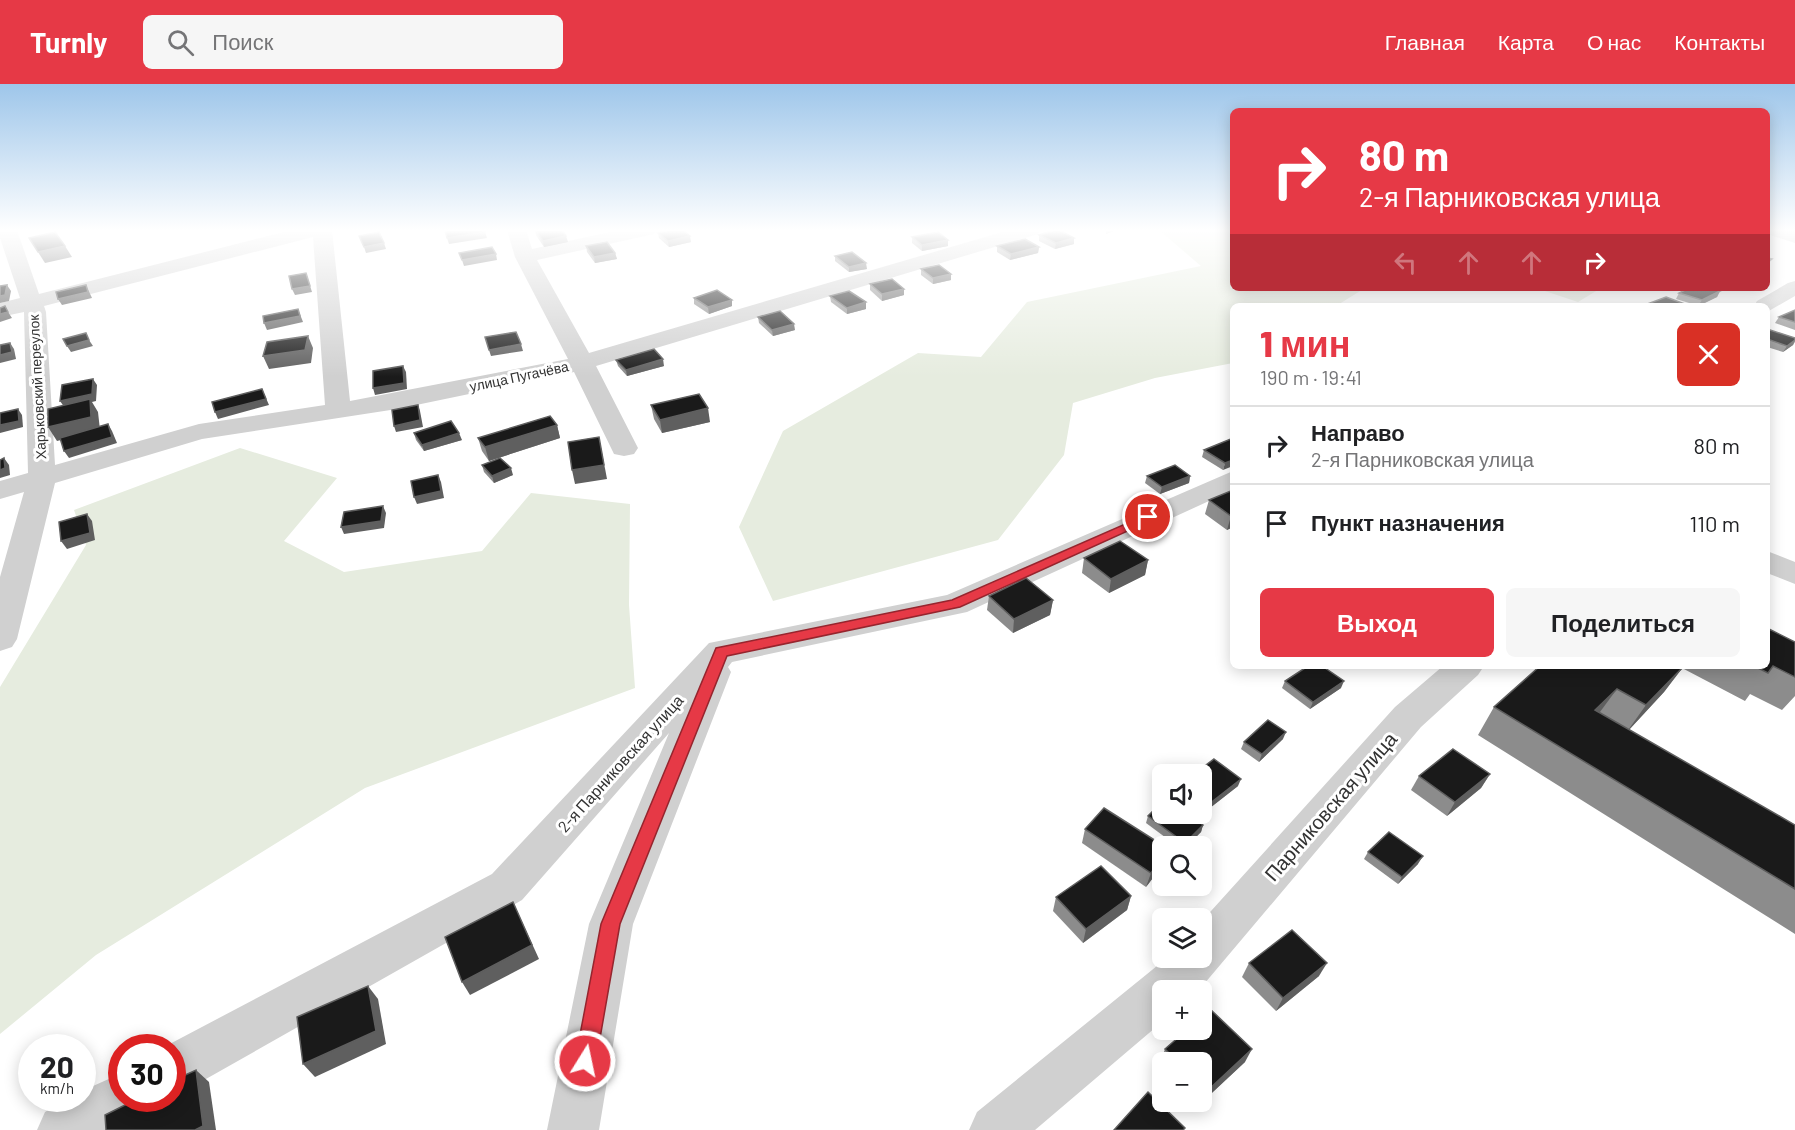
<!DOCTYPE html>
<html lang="ru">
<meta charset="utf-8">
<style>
:root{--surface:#fff;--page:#f6f6f6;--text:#202124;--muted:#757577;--line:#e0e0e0;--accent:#e63946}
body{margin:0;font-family:Barlow,sans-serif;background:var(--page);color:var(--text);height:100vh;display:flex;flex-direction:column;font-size:22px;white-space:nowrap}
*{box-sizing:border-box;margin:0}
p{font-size:20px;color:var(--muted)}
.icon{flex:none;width:33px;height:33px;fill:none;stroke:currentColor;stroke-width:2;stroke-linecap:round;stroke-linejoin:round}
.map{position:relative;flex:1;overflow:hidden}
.drawer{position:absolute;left:1230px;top:219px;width:540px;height:366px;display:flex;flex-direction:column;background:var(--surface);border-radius:9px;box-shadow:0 3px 15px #0003}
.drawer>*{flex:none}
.top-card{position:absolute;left:1230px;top:24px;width:540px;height:183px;border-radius:9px;box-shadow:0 3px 15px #0003;background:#e63946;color:#fff;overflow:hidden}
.fabs{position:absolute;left:1152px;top:680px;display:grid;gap:12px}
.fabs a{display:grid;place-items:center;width:60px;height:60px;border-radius:9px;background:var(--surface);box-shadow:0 3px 15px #0003;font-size:30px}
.speed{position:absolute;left:18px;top:950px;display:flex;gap:12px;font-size:30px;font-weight:700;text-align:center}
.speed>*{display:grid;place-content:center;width:78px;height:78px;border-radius:50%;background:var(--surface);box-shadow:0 3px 15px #0003;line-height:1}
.speed small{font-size:15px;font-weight:400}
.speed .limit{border:9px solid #d22;background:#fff;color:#111}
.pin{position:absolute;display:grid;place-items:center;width:51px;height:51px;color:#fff;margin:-26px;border:3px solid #fff;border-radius:50%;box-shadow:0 2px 6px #0007}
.me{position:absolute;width:66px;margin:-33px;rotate:10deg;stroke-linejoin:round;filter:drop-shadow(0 0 4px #0008)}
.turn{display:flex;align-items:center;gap:21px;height:126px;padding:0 30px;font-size:27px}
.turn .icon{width:78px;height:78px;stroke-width:2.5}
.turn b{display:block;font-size:42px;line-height:51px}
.lanes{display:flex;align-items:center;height:57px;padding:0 30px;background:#0003;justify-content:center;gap:30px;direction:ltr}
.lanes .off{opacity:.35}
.round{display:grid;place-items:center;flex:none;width:63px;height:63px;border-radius:9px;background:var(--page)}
.overview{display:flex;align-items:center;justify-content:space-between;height:102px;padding:0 30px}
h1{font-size:36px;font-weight:800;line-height:45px;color:var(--accent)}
.primary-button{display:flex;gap:12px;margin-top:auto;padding:12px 30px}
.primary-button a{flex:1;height:69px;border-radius:9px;background:var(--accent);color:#fff;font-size:24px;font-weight:800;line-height:69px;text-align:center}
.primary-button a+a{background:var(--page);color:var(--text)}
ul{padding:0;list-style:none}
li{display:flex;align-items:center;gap:18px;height:78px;padding:0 30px;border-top:2px solid var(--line)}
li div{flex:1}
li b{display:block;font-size:22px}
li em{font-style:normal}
header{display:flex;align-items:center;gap:36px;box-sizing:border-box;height:84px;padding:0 30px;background:var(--accent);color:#fff}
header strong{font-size:28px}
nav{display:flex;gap:33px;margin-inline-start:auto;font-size:21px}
.search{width:420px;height:54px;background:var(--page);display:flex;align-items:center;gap:15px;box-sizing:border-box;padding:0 21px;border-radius:9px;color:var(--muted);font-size:22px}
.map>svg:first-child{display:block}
.green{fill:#e6ecdf}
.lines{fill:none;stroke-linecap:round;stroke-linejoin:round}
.street{fill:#d0d0d0;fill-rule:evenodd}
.secondary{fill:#bdbdbd;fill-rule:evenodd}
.wall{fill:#8c8c8c}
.shaded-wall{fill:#5f5f5f}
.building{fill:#1a1a1a;stroke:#5f5f5f;stroke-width:1.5}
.route{fill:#e63946;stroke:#96252e;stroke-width:1.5}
.labels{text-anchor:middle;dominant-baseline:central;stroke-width:6;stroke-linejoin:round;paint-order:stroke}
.far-street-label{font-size:14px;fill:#333;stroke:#fff}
.street-label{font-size:16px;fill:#333;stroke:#fff}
.near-street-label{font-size:20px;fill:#333;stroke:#fff}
</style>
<header>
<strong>Turnly</strong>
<div class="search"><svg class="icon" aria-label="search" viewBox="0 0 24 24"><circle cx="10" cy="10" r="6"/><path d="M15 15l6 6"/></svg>Поиск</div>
<nav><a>Главная</a><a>Карта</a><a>О нас</a><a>Контакты</a></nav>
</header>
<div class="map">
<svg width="1795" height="1046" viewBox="0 0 1795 1046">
<rect width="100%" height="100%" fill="#fff"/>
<g class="green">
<polygon points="1159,146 1233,146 1233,204 1365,204 1336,222 1233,222 1233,279 1155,294 1073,319 1064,371 998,456 773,517 739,443 783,347 918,269 981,273 1027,218 1201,182"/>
<polygon points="1536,204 1601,204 1578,218"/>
<polygon points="240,364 337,394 284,457 344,488 482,467 531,409 630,420 629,521 635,604 365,704 96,871 0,950 0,603 86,461 74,426"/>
</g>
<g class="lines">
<g class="street">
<path d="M0 146H17L39 210 292 146H332L350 317 568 275 515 173 507 146H526L532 165 619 146H656L654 150 537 176 589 269 1009 146H1040L1038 150 596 282 638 364 634 370 624 372 614 370 574 288 397 325 202 355 55 399 17 555 12 563 0 567V493L24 408 0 415V397L28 389 24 228 0 233V219L20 214 0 154ZM313 153 325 321 199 340 55 381 46 228 44 222Z"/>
<polygon points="1795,197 1795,212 1767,228 1767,222 1754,222 1757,217 1788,199"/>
<polygon points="1233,387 1233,406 967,528 732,578 728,583 731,588 633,840 599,1046 547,1046 589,840 669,649 522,816 190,1004 172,1011 172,963 164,963 492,790 709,559 947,511"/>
<polygon points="1767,467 1795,478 1795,500 1767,489"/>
<polygon points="1443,582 1484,582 1478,591 1421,643 1199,906 1162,906 1162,938 1035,1046 969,1046 977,1028 1168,873 1202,873 1202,837 1395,623"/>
<polygon points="122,989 122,1014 148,1014 140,1032 115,1046 37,1046 45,1028 70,1014 82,1014 82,1007"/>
</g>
<polygon class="secondary" points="1767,146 1795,147 1795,159 1767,150"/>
</g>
<g class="wall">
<polygon points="535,146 568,158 544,163 536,151"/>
<polygon points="658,149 691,158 669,163 659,154"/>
<polygon points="1039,151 1074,160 1055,165 1039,157"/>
<polygon points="912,153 948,156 948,162 922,167 912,159"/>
<polygon points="586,162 615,169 617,175 595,179 587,168"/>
<polygon points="997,162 1039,163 1038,169 1010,176 997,168"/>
<polygon points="835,172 867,185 849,188 835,177"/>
<polygon points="921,185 951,196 933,200 921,191"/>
<polygon points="870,200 904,211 882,217 870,206"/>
<polygon points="1720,207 1717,213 1699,222 1676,215 1679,209"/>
<polygon points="830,212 866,225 847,230 831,218"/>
<polygon points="694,214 732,222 709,230 694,220"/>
<polygon points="1650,219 1690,222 1648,222"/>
<polygon points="1795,226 1795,246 1775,239 1779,233"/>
<polygon points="758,233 795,246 773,252 759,239"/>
<polygon points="1767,245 1795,254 1795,258 1793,261 1783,268 1767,263"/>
<polygon points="616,276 664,282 627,292 618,282"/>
<polygon points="651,321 710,338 662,349 654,335"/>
<polygon points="557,341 560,354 489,377 482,367 478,354"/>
<polygon points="414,349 462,356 424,367 416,356"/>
<polygon points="1233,354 1223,386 1202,373 1204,366"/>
<polygon points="482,381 513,391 494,399 484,388"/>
<polygon points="1147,392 1190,392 1189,399 1160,410 1145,399"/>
<polygon points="1233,406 1233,443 1227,446 1205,430 1209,416"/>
<polygon points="1084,474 1148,476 1145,491 1109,509 1082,489"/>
<polygon points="989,512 1053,516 1050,531 1013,549 987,526"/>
<polygon points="1795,558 1795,612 1782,626 1750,610 1745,617 1682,584 1664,608 1629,646 1795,741 1795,850 1478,651 1494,623 1540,582 1767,582"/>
<polygon points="1285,597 1341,604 1310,625 1282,604"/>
<polygon points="1283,655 1259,678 1241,665 1244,658"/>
<polygon points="1202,690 1238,702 1206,727 1202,723"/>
<polygon points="1490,690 1481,704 1447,732 1411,706 1419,692"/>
<polygon points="1148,732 1203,741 1201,748 1187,762 1177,762 1146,739"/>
<polygon points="1085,745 1162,762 1162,782 1146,803 1082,759"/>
<polygon points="1368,768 1418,780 1398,800 1364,775"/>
<polygon points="1131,812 1127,826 1083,859 1053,827 1056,813"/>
<polygon points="1249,879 1319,892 1276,927 1242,893"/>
<polygon points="1165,965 1245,978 1200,1020 1197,1017 1202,1017 1202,978 1162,978 1162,980 1160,978"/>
</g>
<g class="shaded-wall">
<polygon points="1106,146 1117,146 1106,150"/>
<polygon points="485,148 487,154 449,160 447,154"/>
<polygon points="566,152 568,158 544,163 543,157"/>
<polygon points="690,152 691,158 669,163 668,157"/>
<polygon points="1074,154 1074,160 1055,165 1056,159"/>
<polygon points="948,156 948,162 922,167 922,161"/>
<polygon points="384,159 386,165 366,169 364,163"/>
<polygon points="65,162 72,173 45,179 38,168"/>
<polygon points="1039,163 1038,169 1010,176 1011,170"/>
<polygon points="615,169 617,175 595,179 594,173"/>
<polygon points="496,170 497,176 464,182 462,176"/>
<polygon points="866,179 867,185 849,188 849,183"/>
<polygon points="306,189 312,208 295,211 292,205"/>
<polygon points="951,190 951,196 933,200 933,194"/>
<polygon points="7,201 11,207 9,217 0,219 0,212"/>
<polygon points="86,201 92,214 62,221 58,215"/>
<polygon points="904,205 904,211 882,217 882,210"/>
<polygon points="1720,207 1717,213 1698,222 1702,216"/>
<polygon points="732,216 732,222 709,230 708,223"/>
<polygon points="866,218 866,225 847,230 847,224"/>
<polygon points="298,225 303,238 267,246 264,239"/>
<polygon points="8,228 12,234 0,238 0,230"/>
<polygon points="794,240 795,246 773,252 772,246"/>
<polygon points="308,252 313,264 311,279 269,285 263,272"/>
<polygon points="89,256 93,262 71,268 67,262"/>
<polygon points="1795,256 1793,261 1783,268 1787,262"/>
<polygon points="10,259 14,265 16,275 0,279 0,271"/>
<polygon points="521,260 523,267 491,272 489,266"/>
<polygon points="663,275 664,282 627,292 626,286"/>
<polygon points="403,282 406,288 407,305 375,311 373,304"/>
<polygon points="93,295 97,301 96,317 92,318 98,328 100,346 57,357 48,343 65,324 60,317"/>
<polygon points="262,305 269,321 218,335 215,328"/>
<polygon points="418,321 420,327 423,343 396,348 394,342"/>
<polygon points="708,324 710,338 662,349 660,336"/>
<polygon points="18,325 22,331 23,343 0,349 0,341"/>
<polygon points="108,340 112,347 117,359 69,374 64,367"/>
<polygon points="557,341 560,354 489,377 485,363"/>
<polygon points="459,349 462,356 424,367 422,361"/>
<polygon points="599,353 607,395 575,400 572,386"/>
<polygon points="4,374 9,381 10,391 0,394 0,386"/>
<polygon points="1233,376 1233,382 1223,386 1225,379"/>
<polygon points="511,384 513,391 494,399 492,392"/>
<polygon points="438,391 441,398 444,414 417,420 414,413"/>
<polygon points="1190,392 1189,399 1160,410 1162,403"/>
<polygon points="383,422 386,429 384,444 344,450 341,443"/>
<polygon points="87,430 92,437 95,456 67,465 61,457"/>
<polygon points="1233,431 1233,443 1227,446 1231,432"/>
<polygon points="1148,476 1145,491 1109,509 1111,495"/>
<polygon points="1053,516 1050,531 1013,549 1014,535"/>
<polygon points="1684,582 1664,608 1626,649 1646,621"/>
<polygon points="1344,597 1341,604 1310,625 1313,618"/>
<polygon points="1617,605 1597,632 1595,626"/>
<polygon points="1286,648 1283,655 1259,678 1262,670"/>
<polygon points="1490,690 1481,704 1447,732 1455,718"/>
<polygon points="1241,695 1238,702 1206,727 1209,720"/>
<polygon points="1203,741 1201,748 1187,762 1184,762 1185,759"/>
<polygon points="1423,772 1418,780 1398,800 1402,793"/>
<polygon points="1162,774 1162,782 1146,803 1151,789"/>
<polygon points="1131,812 1127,826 1083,859 1086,845"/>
<polygon points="513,818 539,875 470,911 462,898"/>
<polygon points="1327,879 1319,892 1276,927 1283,914"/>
<polygon points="368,902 378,915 386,960 315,993 303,980"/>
<polygon points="1252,965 1245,978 1200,1020 1206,1008"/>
<polygon points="196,986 209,998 216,1046 195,1046"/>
</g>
<g class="building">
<polygon points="445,146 484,146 485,148 447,154"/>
<polygon points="535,146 562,146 566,152 543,157"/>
<polygon points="668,146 683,146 690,152 668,157 658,149"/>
<polygon points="1055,146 1059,146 1074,154 1056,159 1039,151"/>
<polygon points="55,148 65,162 38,168 29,154"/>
<polygon points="379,148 384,159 364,163 359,152"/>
<polygon points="938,148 948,156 922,161 912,153"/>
<polygon points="1025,155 1039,163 1011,170 997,162"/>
<polygon points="607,158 615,169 594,173 586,162"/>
<polygon points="492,163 496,170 462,176 459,169"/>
<polygon points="852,168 866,179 849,183 835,172"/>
<polygon points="1767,174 1772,175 1767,179"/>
<polygon points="939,181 951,190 933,194 921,185"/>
<polygon points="306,189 310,202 292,205 289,192"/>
<polygon points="892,195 904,205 882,210 870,200"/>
<polygon points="7,201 5,211 0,212 0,202"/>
<polygon points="86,201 88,208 58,215 56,208"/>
<polygon points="1689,204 1712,204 1720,207 1702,216 1679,209"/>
<polygon points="717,206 732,216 708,223 694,214"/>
<polygon points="849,207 866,218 847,224 830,212"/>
<polygon points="1666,213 1690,222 1658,222 1650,219"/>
<polygon points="5,222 8,228 0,230 0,224"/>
<polygon points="298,225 300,232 264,239 263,232"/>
<polygon points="1795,226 1795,238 1779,233"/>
<polygon points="780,227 794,240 772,246 758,233"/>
<polygon points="1767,245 1795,254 1795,256 1787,262 1767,255"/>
<polygon points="516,248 521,260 489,266 485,253"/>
<polygon points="86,249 89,256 67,262 63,255"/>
<polygon points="308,252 305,266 263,272 267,258"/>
<polygon points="10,259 12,268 0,271 0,261"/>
<polygon points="654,265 663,275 626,286 616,276"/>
<polygon points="403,282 404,299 373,304 373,287"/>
<polygon points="93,295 92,310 60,317 62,301"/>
<polygon points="262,305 266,315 215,328 212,318"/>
<polygon points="699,310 708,324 660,336 651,321"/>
<polygon points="90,315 91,333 48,343 48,325"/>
<polygon points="418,321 420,336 394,342 392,326"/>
<polygon points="18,325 19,337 0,341 0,329"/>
<polygon points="550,332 557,341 485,363 478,354"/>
<polygon points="451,337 459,349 422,361 414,349"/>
<polygon points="108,340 112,353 64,367 60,354"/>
<polygon points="599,353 604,381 572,386 568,358"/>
<polygon points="1233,354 1233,376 1225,379 1204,366"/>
<polygon points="4,374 5,384 0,386 0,376"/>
<polygon points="500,374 511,384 492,392 482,381"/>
<polygon points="1175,381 1190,392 1162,403 1147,392"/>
<polygon points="438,391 441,407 414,413 411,397"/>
<polygon points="1233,406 1233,431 1231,432 1209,416"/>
<polygon points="383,422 381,437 341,443 344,428"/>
<polygon points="87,430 90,449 61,457 59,438"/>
<polygon points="1120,457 1148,476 1111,495 1084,474"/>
<polygon points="1026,494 1053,516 1014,535 989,512"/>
<polygon points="1767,544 1795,558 1795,593 1773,582 1768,589 1754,582 1767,582"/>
<polygon points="1308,582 1322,582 1344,597 1313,618 1285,597"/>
<polygon points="1540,582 1684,582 1646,621 1617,605 1595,626 1795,741 1795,805 1494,623"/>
<polygon points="1268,636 1286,648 1262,670 1244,658"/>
<polygon points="1453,665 1490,690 1455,718 1419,692"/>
<polygon points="1214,675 1241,695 1209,720 1202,714 1202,690 1194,690"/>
<polygon points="1162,718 1162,729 1187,729 1203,741 1185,759 1148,732"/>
<polygon points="1104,724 1164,762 1162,762 1162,774 1151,789 1085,745"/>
<polygon points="1389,748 1423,772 1402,793 1368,768"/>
<polygon points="1101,782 1131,812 1086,845 1056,813"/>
<polygon points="513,818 532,861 462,898 445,853"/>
<polygon points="1292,846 1327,879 1283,914 1249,879"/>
<polygon points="368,902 376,947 303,980 297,933"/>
<polygon points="1210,925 1252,965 1206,1008 1202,1003 1202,978 1178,978 1165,965 1188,945 1202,945 1202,933"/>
<polygon points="196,986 203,1042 195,1046 106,1046 105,1031 139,1014 172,1014 172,997"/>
<polygon points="1148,1008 1185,1044 1183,1046 1114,1046"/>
</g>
<linearGradient id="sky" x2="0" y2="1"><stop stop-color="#9ec6ea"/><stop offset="0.5" stop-color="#fff"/><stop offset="1" stop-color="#fff" stop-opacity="0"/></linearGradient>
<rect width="1795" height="293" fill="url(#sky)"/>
<polygon class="route" points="1148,430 1154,433 1152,436 960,523 727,572 620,840 596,977 593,985 585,988 578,985 575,977 601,840 716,564 952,516"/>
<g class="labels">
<g class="far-street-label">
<text transform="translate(519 292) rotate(-12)">улица Пугачёва</text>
<text transform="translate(37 303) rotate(-93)">Харьковский переулок</text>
</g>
<g class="street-label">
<text transform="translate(620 679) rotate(-48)">2-я Парниковская улица</text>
</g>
<g class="near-street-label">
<text transform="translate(1330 722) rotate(-49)">Парниковская улица</text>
</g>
</g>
</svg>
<div class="fabs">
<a><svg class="icon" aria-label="sound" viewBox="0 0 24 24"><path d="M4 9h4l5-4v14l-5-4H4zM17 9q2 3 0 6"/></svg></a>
<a><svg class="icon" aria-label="search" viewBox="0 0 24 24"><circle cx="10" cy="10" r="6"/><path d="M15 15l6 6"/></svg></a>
<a><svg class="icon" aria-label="layers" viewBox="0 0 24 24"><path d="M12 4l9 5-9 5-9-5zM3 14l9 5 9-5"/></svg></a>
<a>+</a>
<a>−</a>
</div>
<div class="speed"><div>20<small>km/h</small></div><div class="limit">30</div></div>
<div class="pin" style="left:1148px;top:433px;background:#d93025"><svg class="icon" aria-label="arrive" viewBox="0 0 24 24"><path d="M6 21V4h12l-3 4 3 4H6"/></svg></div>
<svg class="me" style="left:585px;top:977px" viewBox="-20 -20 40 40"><circle r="17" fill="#e63946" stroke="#fff" stroke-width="3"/><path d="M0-11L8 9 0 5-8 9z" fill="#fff"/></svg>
<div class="top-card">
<div class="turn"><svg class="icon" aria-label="right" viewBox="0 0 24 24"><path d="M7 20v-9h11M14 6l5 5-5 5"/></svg><div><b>80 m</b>2-я Парниковская улица</div></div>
<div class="lanes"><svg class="icon off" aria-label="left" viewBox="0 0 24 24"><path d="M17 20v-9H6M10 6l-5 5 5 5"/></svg><svg class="icon off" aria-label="ahead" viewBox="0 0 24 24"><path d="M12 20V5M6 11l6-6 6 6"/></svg><svg class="icon off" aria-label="ahead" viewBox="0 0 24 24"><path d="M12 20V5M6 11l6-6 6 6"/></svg><svg class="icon" aria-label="right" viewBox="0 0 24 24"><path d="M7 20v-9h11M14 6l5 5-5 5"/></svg></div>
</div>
<section class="drawer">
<div class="overview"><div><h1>1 мин</h1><p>190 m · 19:41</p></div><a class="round" style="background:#d93025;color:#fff"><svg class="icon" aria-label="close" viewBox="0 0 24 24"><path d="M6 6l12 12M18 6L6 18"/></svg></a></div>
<ul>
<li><svg class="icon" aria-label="right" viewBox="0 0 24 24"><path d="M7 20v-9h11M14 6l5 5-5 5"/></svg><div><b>Направо</b><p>2-я Парниковская улица</p></div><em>80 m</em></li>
<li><svg class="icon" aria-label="arrive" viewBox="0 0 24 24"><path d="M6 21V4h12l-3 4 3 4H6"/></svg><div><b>Пункт назначения</b></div><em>110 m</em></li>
</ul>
<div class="primary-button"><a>Выход</a><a>Поделиться</a></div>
</section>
</div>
